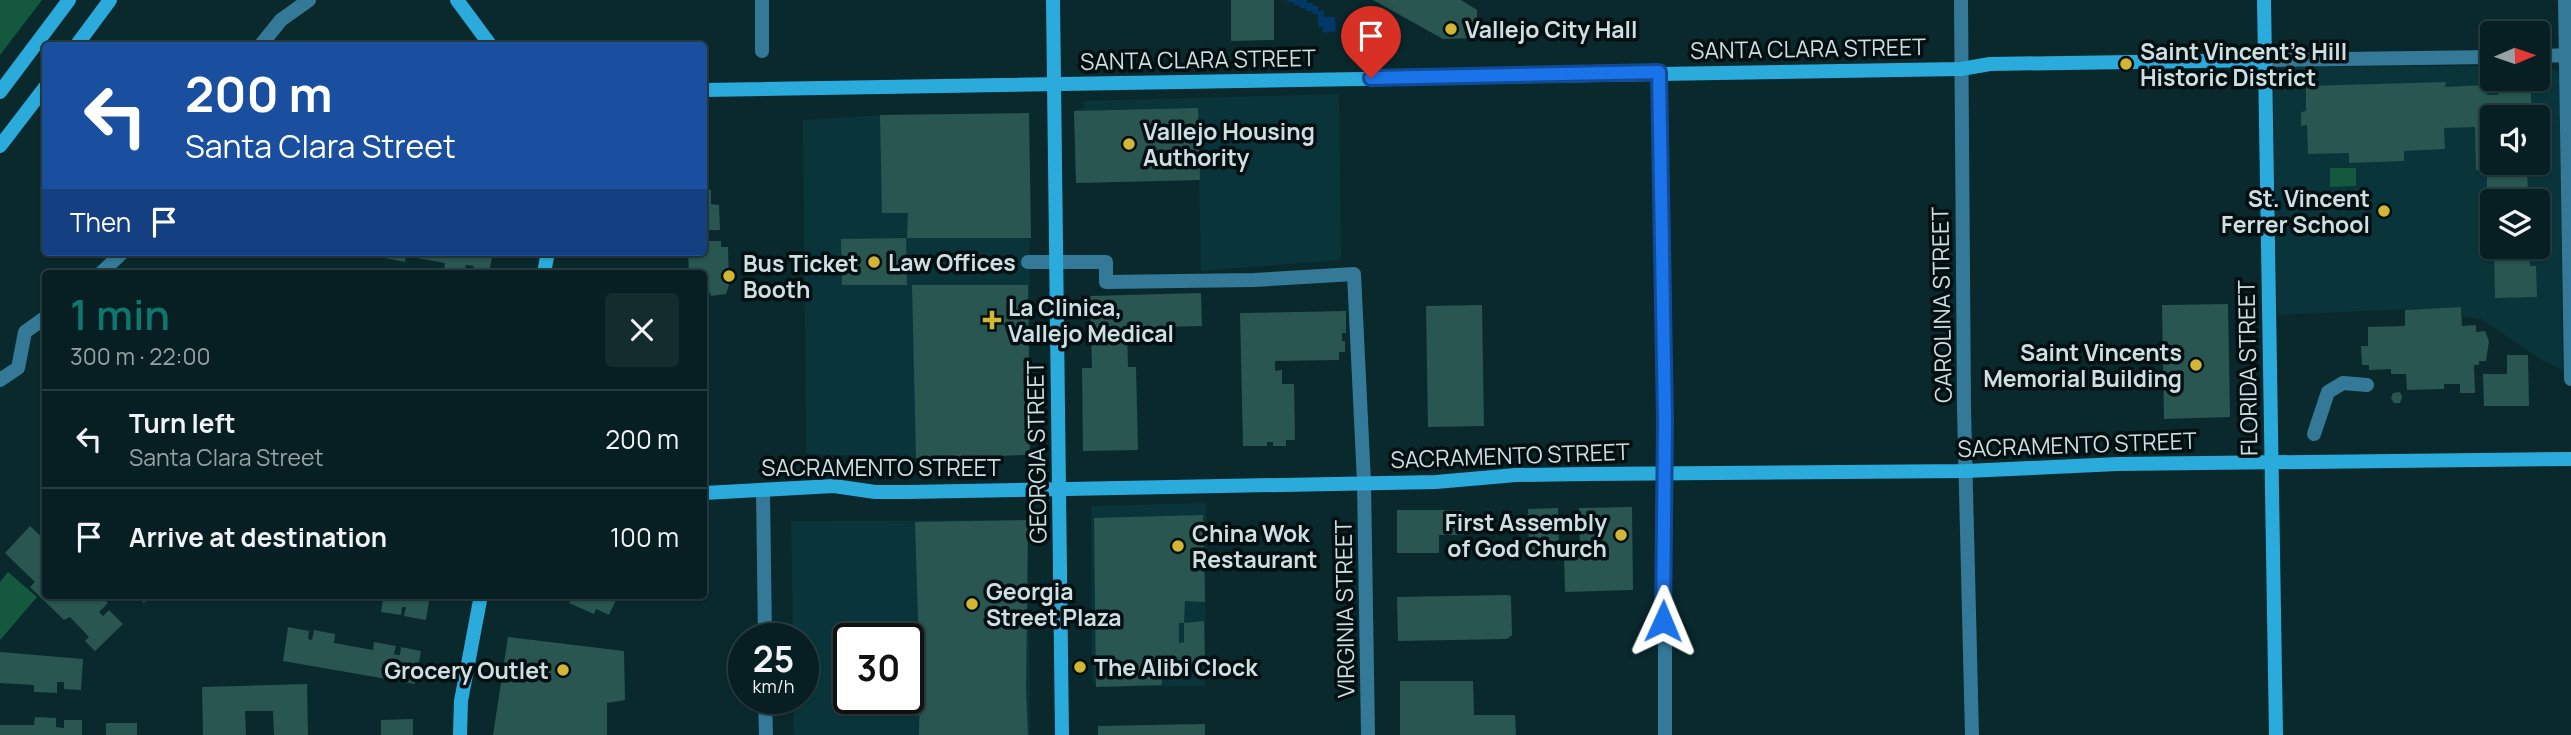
<!DOCTYPE html>
<meta charset="utf-8">
<style>
:root{--surface:#071f22;--page:#152c2f;--text:#f1f3f6;--muted:#98a2a5;--line:#283d40;--accent:#0f766e}
body{margin:0;font-family:Manrope,sans-serif;background:var(--page);color:var(--text);height:100vh;display:flex;flex-direction:column;font-size:26px;white-space:nowrap}
*{box-sizing:border-box;margin:0}
p{font-size:23px;color:var(--muted)}
.icon{flex:none;width:38px;height:38px;fill:none;stroke:currentColor;stroke-width:2;stroke-linecap:round;stroke-linejoin:round}
.map{position:relative;flex:1;overflow:hidden}
.drawer{position:absolute;left:42px;top:270px;width:665px;height:329px;display:flex;flex-direction:column;background:var(--surface);border-radius:7px;box-shadow:0 2px 5px #0004,0 0 0 2px var(--line)}
.drawer>*{flex:none}
.hud{position:absolute;left:42px;top:42px;width:665px;height:214px;border-radius:7px;box-shadow:0 2px 5px #0004,0 0 0 2px var(--line);background:#1a4fa0;color:#fff;overflow:hidden}
.needle{width:46px;rotate:88deg}
.tools{position:absolute;left:2480px;top:21px;display:grid;gap:14px}
.tools a{display:grid;place-items:center;width:70px;height:70px;border-radius:7px;background:var(--surface);box-shadow:0 2px 5px #0004,0 0 0 2px var(--line);font-size:35px}
.speed{position:absolute;left:728px;top:623px;display:flex;gap:14px;font-size:35px;font-weight:700;text-align:center}
.speed>*{display:grid;place-content:center;width:91px;height:91px;border-radius:50%;background:var(--surface);box-shadow:0 2px 5px #0004,0 0 0 2px var(--line);line-height:1}
.speed small{font-size:18px;font-weight:400}
.speed .limit{border:4px solid #111;border-radius:10px;background:#fff;color:#111}
.pin{position:absolute;display:grid;place-items:center;width:60px;height:60px;color:#fff;margin:-72px -30px;border-radius:50% 50% 50% 0;rotate:-45deg;box-shadow:0 0 7px #0007}
.pin .icon{rotate:45deg}
.me{position:absolute;width:77px;margin:-38px;rotate:1deg;stroke-linejoin:round;filter:drop-shadow(0 0 5px #0008)}
.turn{display:flex;align-items:center;gap:24px;height:147px;padding:0 28px;font-size:32px}
.turn .icon{width:91px;height:91px;stroke-width:2.5}
.turn b{display:block;font-size:49px;line-height:60px}
.then{display:flex;align-items:center;height:66px;padding:0 28px;background:#0003;gap:14px;font-size:26px}
.round{display:grid;place-items:center;flex:none;width:74px;height:74px;border-radius:7px;background:var(--page)}
.overview{display:flex;align-items:center;justify-content:space-between;height:119px;padding:0 28px}
h1{font-size:42px;font-weight:600;line-height:52px;color:var(--accent)}
ul{padding:0;list-style:none}
li{display:flex;align-items:center;gap:21px;height:98px;padding:0 28px;border-top:2px solid var(--line)}
li div{flex:1}
li b{display:block;font-size:26px}
li em{font-style:normal}
.map>svg:first-child{display:block}
.built{fill:#09353a;fill-rule:evenodd}
.green{fill:#14593e}
.water{fill:#003869}
.building{fill:#295650}
.lines{fill:none;stroke-linecap:round;stroke-linejoin:round}
.street{stroke:#347a98;stroke-width:14}
.secondary{stroke:#2aabdc;stroke-width:14}
.route-casing{stroke:#114b97;stroke-width:18}
.route{stroke:#1a73e8;stroke-width:12}
.poi-dot{fill:#d3b635;stroke:#040f11;stroke-width:2.5}
.labels{text-anchor:middle;dominant-baseline:central;stroke-width:7;stroke-linejoin:round;paint-order:stroke}
.poi-label{font-size:23px;font-weight:bold;fill:#cedfe1;stroke:#040f11;text-anchor:start}
.street-label{font-size:23px;fill:#cedfe1;stroke:#040f11}
</style>
<div class="map">
<svg width="2571" height="735" viewBox="0 0 2571 735">
<rect width="100%" height="100%" fill="#09292d"/>
<g class="built">
<path d="M2538 65 2557 70 2561 83 2562 369 2545 362 2481 319 2462 316 2461 307 2277 315 2274 108V87L2281 74 2292 67 2492 66V79H2538ZM2492 117H2538V163H2492ZM2492 201H2538V247H2492Z"/>
<polygon points="1339,94 1341,260 1201,271 1199,180 1076,183 1074,111 1085,108 1082,101"/>
<polygon points="1029,113 1030,455 916,458 806,454 803,120 880,115"/>
<polygon points="1206,503 1205,686 1096,687 1092,679 1091,506"/>
<path d="M1028 520 1030 735H794L793 698H803V639H793L791 521ZM849 639H908V698H849Z"/>
</g>
<g class="green">
<polygon points="0,0 42,0 0,55"/>
<polygon points="2330,168 2356,168 2356,186 2330,187"/>
<polygon points="8,572 37,597 0,640 0,582"/>
</g>
<polygon class="water" points="1287,0 1307,0 1307,3 1312,3 1313,6 1318,6 1318,11 1324,11 1324,17 1335,17 1336,31 1323,33 1323,27 1318,27 1318,14 1313,14 1312,11 1306,11 1306,8 1300,8 1300,5 1294,5 1294,2 1287,2"/>
<g class="building">
<polygon points="1231,0 1274,0 1274,40 1231,41"/>
<polygon points="1373,0 1461,0 1477,10 1477,38 1443,39"/>
<polygon points="2446,82 2445,87 2486,85 2487,95 2498,95 2498,87 2531,86 2531,117 2492,117 2492,163 2527,163 2528,201 2493,201 2492,197 2487,198 2487,170 2476,170 2475,127 2444,128 2445,149 2404,151 2404,161 2349,163 2349,153 2308,154 2307,125 2301,126 2301,112 2306,111 2306,86"/>
<polygon points="1198,108 1200,180 1076,183 1074,111"/>
<polygon points="1029,113 1031,238 907,238 908,213 882,213 880,115"/>
<polygon points="704,190 711,190 711,204 719,205 720,230 704,230"/>
<polygon points="906,238 907,285 842,285 841,239"/>
<polygon points="704,241 721,241 721,247 728,247 729,285 726,294 711,296 709,291 704,291 704,273 689,273 688,252 704,252"/>
<polygon points="2494,247 2529,247 2530,266 2536,266 2537,297 2495,298"/>
<polygon points="386,252 493,252 489,273 472,273 474,266 466,265 464,273 444,270 445,263 406,256 405,262 385,258"/>
<polygon points="912,285 1028,285 1030,455 916,458"/>
<polygon points="1201,293 1202,326 1127,328 1128,367 1136,367 1138,450 1083,451 1082,368 1092,368 1090,296"/>
<polygon points="2228,304 2230,417 2164,419 2162,305"/>
<polygon points="1482,305 1484,426 1428,427 1426,306"/>
<polygon points="2461,307 2462,326 2476,325 2476,332 2485,331 2489,341 2486,361 2479,361 2479,365 2474,365 2475,393 2460,393 2460,384 2444,384 2444,389 2407,390 2406,374 2391,374 2391,369 2369,370 2369,365 2362,365 2361,346 2368,346 2368,327 2405,326 2405,310"/>
<polygon points="1346,311 1346,333 1342,333 1342,341 1345,341 1345,352 1339,352 1339,360 1275,361 1275,371 1282,370 1282,384 1294,384 1295,440 1286,440 1286,446 1273,446 1273,442 1267,442 1267,446 1243,446 1240,313"/>
<polygon points="2507,355 2528,355 2529,406 2484,406 2483,374 2507,374"/>
<polygon points="2400,392 2402,397 2400,403 2394,403 2391,398 2393,393"/>
<polygon points="1632,507 1633,590 1565,592 1564,554 1580,553 1579,508"/>
<polygon points="1558,508 1559,550 1529,550 1528,509"/>
<polygon points="1397,510 1464,510 1464,535 1439,535 1439,553 1397,553"/>
<polygon points="1203,515 1205,602 1185,601 1184,623 1179,623 1179,643 1184,642 1184,623 1204,621 1205,663 1162,663 1162,685 1096,687 1094,518"/>
<polygon points="1028,520 1026,690 1028,735 919,735 920,685 915,522"/>
<polygon points="30,526 46,541 40,549 42,552 46,549 46,595 100,595 108,603 99,612 103,616 109,610 123,624 95,651 85,641 89,637 70,617 64,620 30,587 35,582 5,553"/>
<polygon points="135,595 152,595 144,603"/>
<polygon points="323,595 340,595 339,601 323,599"/>
<polygon points="362,595 430,595 426,620 404,616 406,607 402,607 401,615 381,612 383,600"/>
<polygon points="572,595 605,595 616,600 609,615 596,609 594,614 569,603"/>
<polygon points="1507,595 1511,596 1512,635 1507,639 1398,641 1397,597"/>
<polygon points="288,627 309,631 308,639 312,640 314,630 335,634 334,643 373,650 374,642 396,646 394,654 397,655 400,655 401,647 421,651 415,684 283,661"/>
<polygon points="508,637 624,651 625,700 607,703 607,735 493,735"/>
<polygon points="0,652 83,659 81,690 64,689 64,682 57,682 57,693 34,692 34,685 0,683"/>
<polygon points="1400,681 1473,681 1474,715 1515,715 1516,735 1400,735"/>
<polygon points="307,684 308,735 274,735 273,711 245,711 246,735 203,735 202,687"/>
<polygon points="35,717 56,718 56,727 64,728 64,720 82,720 82,735 0,735 0,725 34,725"/>
<polygon points="413,719 413,735 381,735 381,720"/>
<rect x="106" y="723" width="31" height="12"/>
<polygon points="1205,724 1205,735 1098,735 1098,726"/>
</g>
<g class="lines">
<g class="street">
<polyline points="762,0 762,51"/>
<polyline points="1961,0 1964,409 1972,735"/>
<polyline points="2565,0 2571,379"/>
<polyline points="260,46 281,20 309,0"/>
<polyline points="2538,56 2571,55"/>
<polyline points="2265,60 2492,57"/>
<polyline points="1659,72 1665,422 1665,735"/>
<polyline points="1028,262 1106,262 1106,282 1254,280 1354,274 1364,482 1368,735"/>
<polyline points="101,273 123,252"/>
<polyline points="0,380 18,368 25,332 46,317"/>
<polyline points="2314,434 2328,392 2343,383 2367,385"/>
<polyline points="763,490 765,639"/>
<polyline points="765,698 766,735"/>
</g>
<g class="secondary">
<polyline points="457,0 491,46"/>
<polyline points="1053,0 1062,735"/>
<polyline points="2264,0 2276,735"/>
<polyline points="76,46 110,0"/>
<polyline points="704,90 1961,69 1990,64 2265,60"/>
<polyline points="0,92 69,0"/>
<polyline points="0,146 46,86"/>
<polyline points="544,273 548,252"/>
<polyline points="704,493 834,486 875,492 907,492 1436,482 1516,475 1588,474 1966,471 2118,464 2571,459"/>
<polyline points="460,735 461,701 481,595"/>
</g>
</g>
<g class="lines">
<defs>
<polyline id="route" points="1371,78 1659,72 1665,422 1663,621"/>
</defs>
<use href="#route" class="route-casing"/>
<use href="#route" class="route"/>
</g>
<g class="poi-dot">
<circle cx="1451" cy="29" r="7"/>
<circle cx="2126" cy="64" r="7"/>
<circle cx="1129" cy="144" r="7"/>
<circle cx="2384" cy="211" r="7"/>
<circle cx="874" cy="262" r="7"/>
<circle cx="729" cy="276" r="7"/>
<path d="M988.5 309.5h7v7h7v7h-7v7h-7v-7h-7v-7h7z"/>
<circle cx="2196" cy="365" r="7"/>
<circle cx="1621" cy="535" r="7"/>
<circle cx="1178" cy="546" r="7"/>
<circle cx="972" cy="604" r="7"/>
<circle cx="1080" cy="667" r="7"/>
<circle cx="563" cy="670" r="7"/>
</g>
<g class="labels">
<g class="poi-label">
<text x="1465" y="29">Vallejo City Hall</text>
<text x="2140" y="51">Saint Vincent's Hill<tspan x="2140" dy="26">Historic District</tspan></text>
<text x="1143" y="131">Vallejo Housing<tspan x="1143" dy="26">Authority</tspan></text>
<text x="2370" y="198" text-anchor="end">St. Vincent<tspan x="2370" dy="26">Ferrer School</tspan></text>
<text x="888" y="262">Law Offices</text>
<text x="743" y="263">Bus Ticket<tspan x="743" dy="26">Booth</tspan></text>
<text x="1008" y="307">La Clinica,<tspan x="1008" dy="26">Vallejo Medical</tspan></text>
<text x="2182" y="352" text-anchor="end">Saint Vincents<tspan x="2182" dy="26">Memorial Building</tspan></text>
<text x="1607" y="522" text-anchor="end">First Assembly<tspan x="1607" dy="26">of God Church</tspan></text>
<text x="1192" y="533">China Wok<tspan x="1192" dy="26">Restaurant</tspan></text>
<text x="986" y="591">Georgia<tspan x="986" dy="26">Street Plaza</tspan></text>
<text x="1094" y="667">The Alibi Clock</text>
<text x="549" y="670" text-anchor="end">Grocery Outlet</text>
</g>
<g class="street-label">
<text transform="translate(1808 48) rotate(-1)">SANTA CLARA STREET</text>
<text transform="translate(1198 59) rotate(-1)">SANTA CLARA STREET</text>
<text transform="translate(1941 305) rotate(-91)">CAROLINA STREET</text>
<text transform="translate(2247 368) rotate(-91)">FLORIDA STREET</text>
<text transform="translate(2077 444) rotate(-2)">SACRAMENTO STREET</text>
<text transform="translate(1036 452) rotate(-91)">GEORGIA STREET</text>
<text transform="translate(1510 455) rotate(-2)">SACRAMENTO STREET</text>
<text x="881" y="467">SACRAMENTO STREET</text>
<text transform="translate(1344 609) rotate(-91)">VIRGINIA STREET</text>
</g>
</g>
</svg>
<div class="tools">
<a><svg class="needle" viewBox="-14 -14 28 28"><path d="M0-13l5 13h-10z" fill="#e53935"/><path d="M0 13l5-13h-10z" fill="#98a2a5"/></svg></a>
<a><svg class="icon" aria-label="sound" viewBox="0 0 24 24"><path d="M4 9h4l5-4v14l-5-4H4zM17 9q2 3 0 6"/></svg></a>
<a><svg class="icon" aria-label="layers" viewBox="0 0 24 24"><path d="M12 4l9 5-9 5-9-5zM3 14l9 5 9-5"/></svg></a>
</div>
<div class="speed"><div>25<small>km/h</small></div><div class="limit">30</div></div>
<div class="pin" style="left:1371px;top:78px;background:#d93025"><svg class="icon" aria-label="arrive" viewBox="0 0 24 24"><path d="M6 21V4h12l-3 4 3 4H6"/></svg></div>
<svg class="me" style="left:1663px;top:621px" viewBox="-20 -20 40 40"><path d="M0-17L14 15 0 8-14 15z" fill="#1a73e8" stroke="#fff" stroke-width="4"/></svg>
<div class="hud">
<div class="turn"><svg class="icon" aria-label="left" viewBox="0 0 24 24"><path d="M17 20v-9H6M10 6l-5 5 5 5"/></svg><div><b>200 m</b>Santa Clara Street</div></div>
<div class="then">Then<svg class="icon" aria-label="arrive" viewBox="0 0 24 24"><path d="M6 21V4h12l-3 4 3 4H6"/></svg></div>
</div>
<section class="drawer">
<div class="overview"><div><h1>1 min</h1><p>300 m · 22:00</p></div><a class="round"><svg class="icon" aria-label="close" viewBox="0 0 24 24"><path d="M6 6l12 12M18 6L6 18"/></svg></a></div>
<ul>
<li><svg class="icon" aria-label="left" viewBox="0 0 24 24"><path d="M17 20v-9H6M10 6l-5 5 5 5"/></svg><div><b>Turn left</b><p>Santa Clara Street</p></div><em>200 m</em></li>
<li><svg class="icon" aria-label="arrive" viewBox="0 0 24 24"><path d="M6 21V4h12l-3 4 3 4H6"/></svg><div><b>Arrive at destination</b></div><em>100 m</em></li>
</ul>
</section>
</div>
